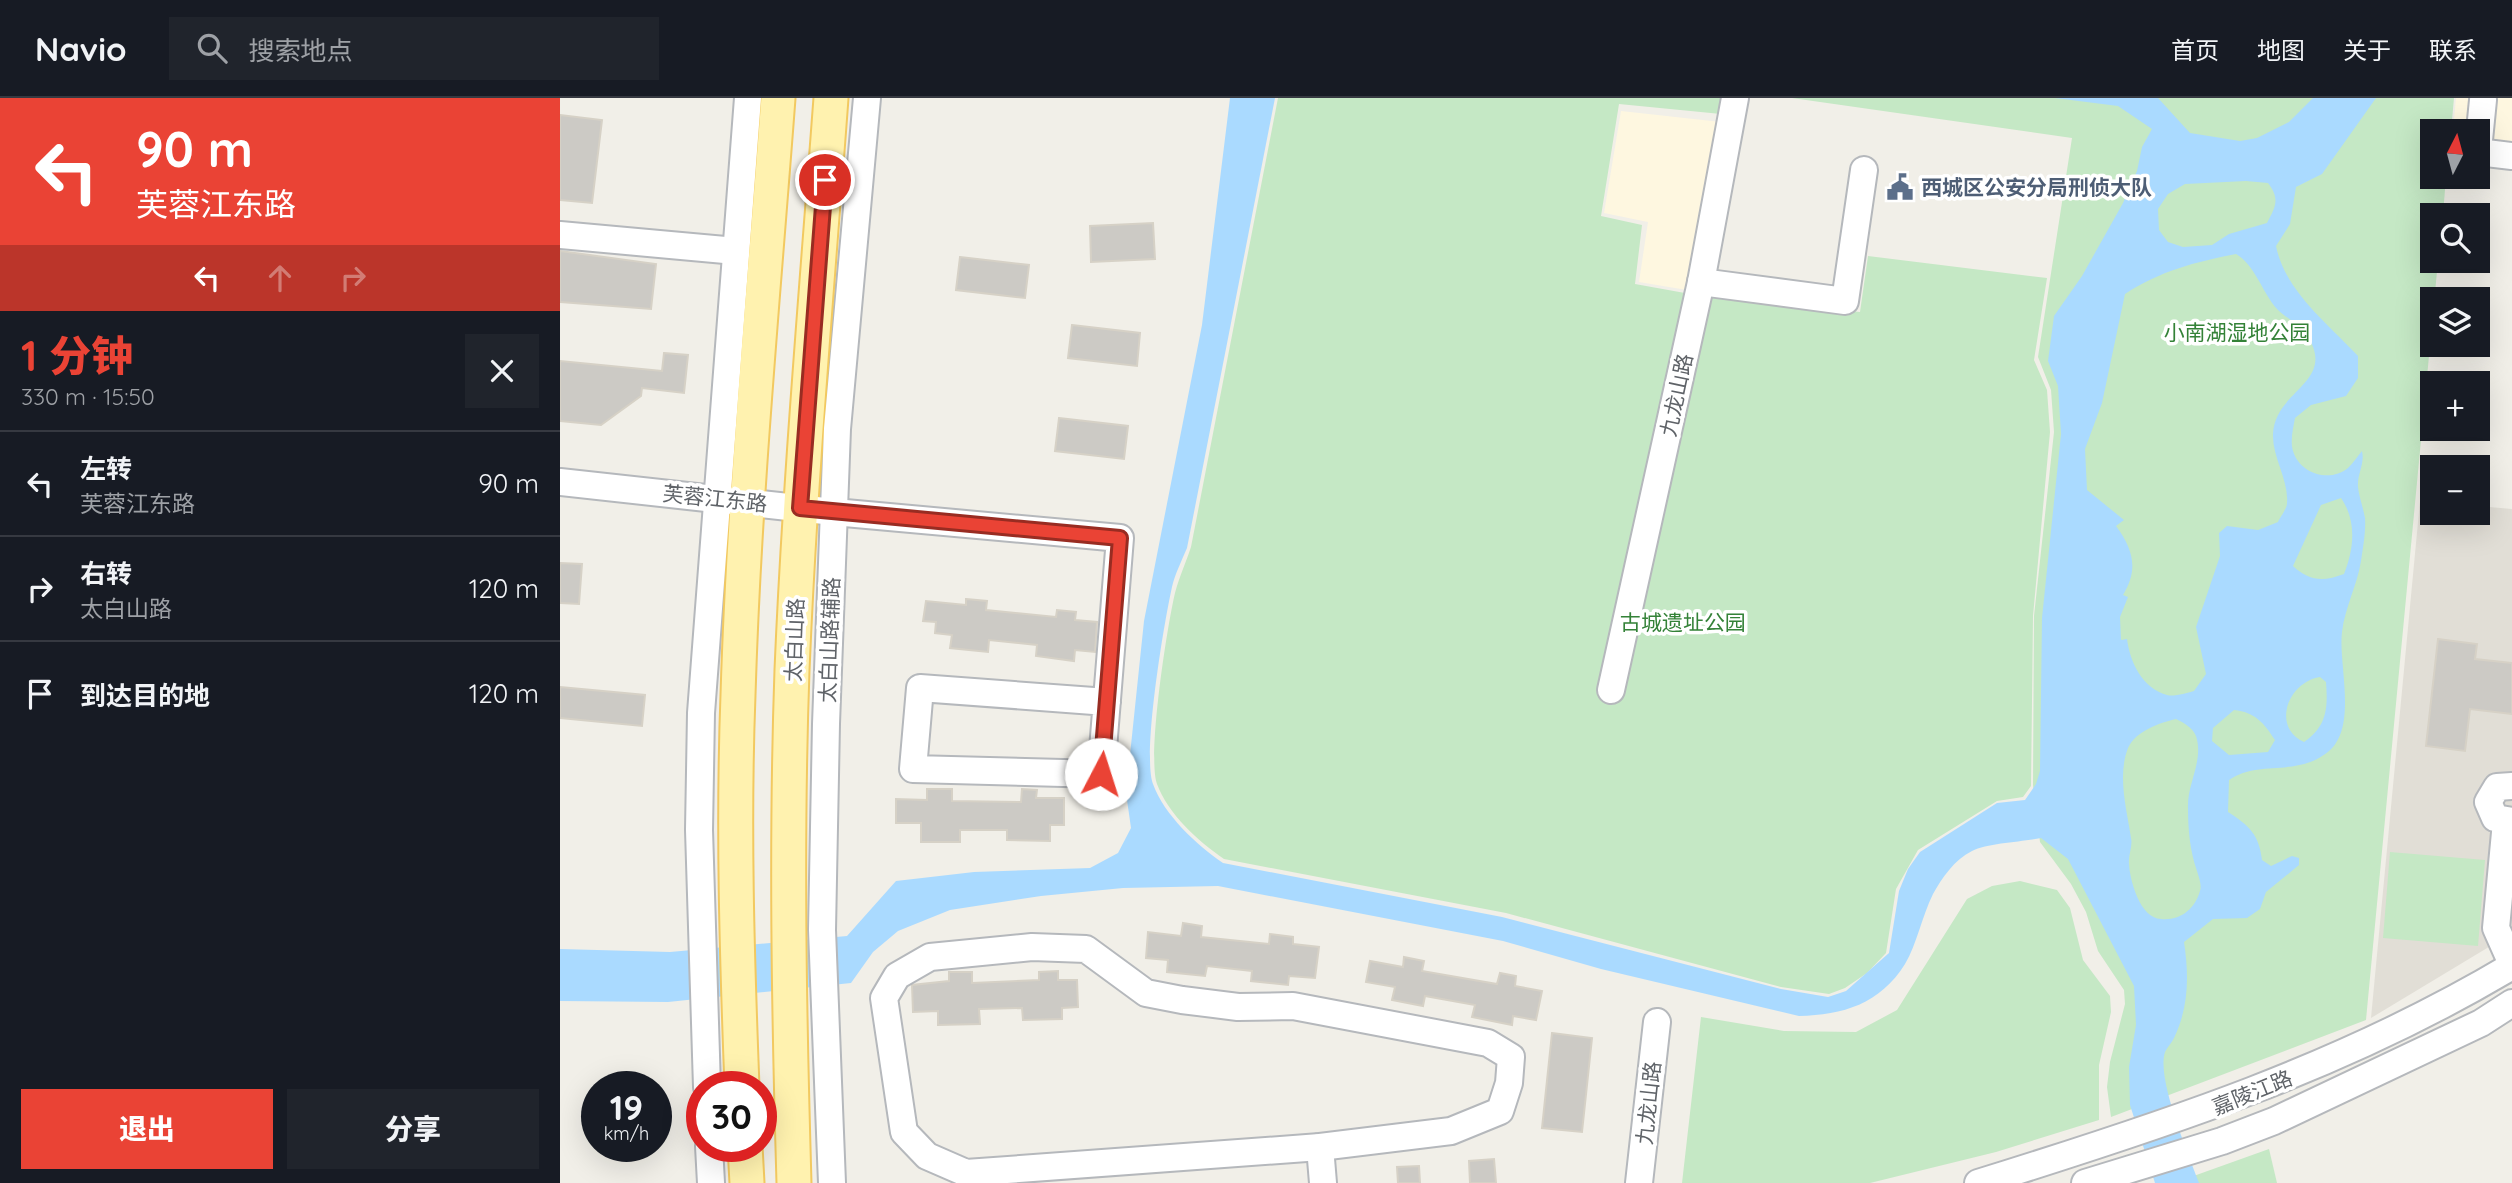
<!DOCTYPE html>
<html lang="zh">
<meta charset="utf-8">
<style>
:root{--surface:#171b24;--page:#20242c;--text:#f1f3f6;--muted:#9ea1a6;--line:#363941;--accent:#ea4335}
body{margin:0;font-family:Quicksand,"Noto Sans SC",sans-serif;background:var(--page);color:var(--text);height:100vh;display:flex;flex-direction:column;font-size:26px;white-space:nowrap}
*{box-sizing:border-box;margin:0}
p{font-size:23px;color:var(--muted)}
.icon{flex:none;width:38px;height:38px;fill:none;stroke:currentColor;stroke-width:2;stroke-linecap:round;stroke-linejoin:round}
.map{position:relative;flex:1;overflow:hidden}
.details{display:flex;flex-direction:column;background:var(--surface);width:560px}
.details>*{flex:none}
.top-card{background:#ea4335;color:#fff;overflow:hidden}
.needle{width:46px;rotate:6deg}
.tools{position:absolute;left:1860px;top:21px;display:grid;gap:14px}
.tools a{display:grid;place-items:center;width:70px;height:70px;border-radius:0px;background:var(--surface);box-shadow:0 7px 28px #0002;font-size:35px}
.speed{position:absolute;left:21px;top:973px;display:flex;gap:14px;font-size:35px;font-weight:700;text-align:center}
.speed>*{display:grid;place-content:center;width:91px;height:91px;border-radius:50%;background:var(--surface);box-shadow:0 7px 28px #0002;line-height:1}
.speed small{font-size:18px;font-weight:400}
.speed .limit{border:10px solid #d22;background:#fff;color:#111}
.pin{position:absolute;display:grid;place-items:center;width:60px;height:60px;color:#fff;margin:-30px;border:4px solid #fff;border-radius:50%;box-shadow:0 2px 7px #0007}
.me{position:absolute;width:77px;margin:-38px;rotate:5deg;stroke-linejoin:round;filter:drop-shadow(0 0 5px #0008)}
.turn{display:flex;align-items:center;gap:24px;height:147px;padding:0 21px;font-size:32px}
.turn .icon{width:91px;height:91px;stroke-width:2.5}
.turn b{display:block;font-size:49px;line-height:60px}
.lanes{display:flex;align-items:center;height:66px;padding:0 21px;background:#0003;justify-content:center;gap:35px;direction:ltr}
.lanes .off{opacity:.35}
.round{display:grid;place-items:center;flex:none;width:74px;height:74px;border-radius:0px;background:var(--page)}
.headline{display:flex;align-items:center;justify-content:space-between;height:119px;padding:0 21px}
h1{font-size:42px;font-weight:800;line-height:52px;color:var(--accent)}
.action{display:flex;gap:14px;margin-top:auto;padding:14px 21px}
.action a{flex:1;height:80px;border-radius:0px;background:var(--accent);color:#fff;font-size:28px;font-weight:800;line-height:80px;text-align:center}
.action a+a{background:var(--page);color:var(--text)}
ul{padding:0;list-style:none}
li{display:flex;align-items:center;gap:21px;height:105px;padding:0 21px;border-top:2px solid var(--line)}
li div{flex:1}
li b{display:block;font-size:26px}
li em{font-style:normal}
header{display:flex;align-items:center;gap:42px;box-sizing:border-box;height:98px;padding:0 35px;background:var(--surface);border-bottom:2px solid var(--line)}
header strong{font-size:33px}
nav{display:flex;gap:38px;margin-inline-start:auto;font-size:24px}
.search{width:490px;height:63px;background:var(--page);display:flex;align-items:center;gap:18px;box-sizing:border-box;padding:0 24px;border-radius:0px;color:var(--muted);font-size:26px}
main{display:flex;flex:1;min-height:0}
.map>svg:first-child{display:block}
.commercial{fill:#fef7e0}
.education{fill:#e1ded6}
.green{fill:#c5e8c5}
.water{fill:#aadaff;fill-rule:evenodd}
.building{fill:#cccac5;stroke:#d6d1c6;stroke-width:2}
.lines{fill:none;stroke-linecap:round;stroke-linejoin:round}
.minor-casing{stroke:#b5b8bc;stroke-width:30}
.major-casing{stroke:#f2c960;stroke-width:37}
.minor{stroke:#fff;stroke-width:26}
.major{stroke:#fff2af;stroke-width:33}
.route-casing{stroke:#982c22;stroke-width:18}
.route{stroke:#ea4335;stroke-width:12}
.labels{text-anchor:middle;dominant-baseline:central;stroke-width:7;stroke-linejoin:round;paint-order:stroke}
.service-label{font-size:21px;font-weight:bold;fill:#4e5e75;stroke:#fff;text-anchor:start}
.park-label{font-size:21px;fill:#348238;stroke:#fff}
.street-label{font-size:21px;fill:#5f6368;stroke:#fff}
</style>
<header>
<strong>Navio</strong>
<div class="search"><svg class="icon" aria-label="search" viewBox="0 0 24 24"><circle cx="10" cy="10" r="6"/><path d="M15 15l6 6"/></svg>搜索地点</div>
<nav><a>首页</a><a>地图</a><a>关于</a><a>联系</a></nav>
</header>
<main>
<section class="details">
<div class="top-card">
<div class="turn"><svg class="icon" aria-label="left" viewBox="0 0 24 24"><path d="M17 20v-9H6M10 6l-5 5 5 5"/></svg><div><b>90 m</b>芙蓉江东路</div></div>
<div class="lanes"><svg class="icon" aria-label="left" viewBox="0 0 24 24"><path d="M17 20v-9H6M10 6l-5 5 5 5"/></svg><svg class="icon off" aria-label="ahead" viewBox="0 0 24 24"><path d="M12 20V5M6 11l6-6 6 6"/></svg><svg class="icon off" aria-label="right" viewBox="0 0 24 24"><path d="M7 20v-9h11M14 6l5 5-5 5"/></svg></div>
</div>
<div class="headline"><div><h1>1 分钟</h1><p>330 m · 15:50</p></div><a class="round"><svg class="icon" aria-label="close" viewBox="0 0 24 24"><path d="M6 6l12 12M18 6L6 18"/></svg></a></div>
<ul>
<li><svg class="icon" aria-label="left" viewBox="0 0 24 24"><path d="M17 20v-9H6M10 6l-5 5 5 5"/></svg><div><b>左转</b><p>芙蓉江东路</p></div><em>90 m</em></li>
<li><svg class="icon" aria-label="right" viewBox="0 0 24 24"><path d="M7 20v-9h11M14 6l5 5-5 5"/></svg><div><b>右转</b><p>太白山路</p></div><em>120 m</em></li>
<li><svg class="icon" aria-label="arrive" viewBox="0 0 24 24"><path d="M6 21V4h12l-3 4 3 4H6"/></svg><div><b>到达目的地</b></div><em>120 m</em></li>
</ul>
<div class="action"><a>退出</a><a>分享</a></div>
</section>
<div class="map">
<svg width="1952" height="1085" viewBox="0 0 1952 1085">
<rect width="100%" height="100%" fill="#f1efe8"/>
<g class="commercial">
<polygon points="1896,0 1952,0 1952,71 1918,67 1918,33 1893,33"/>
<polygon points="1061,13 1161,24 1127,192 1079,184 1088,124 1044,115"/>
</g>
<polygon class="education" points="1860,403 1872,404 1872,415 1918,415 1918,408 1952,411 1952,835 1811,920"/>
<g class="green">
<path d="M718 0H1164L1161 16 1059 6 1041 118 1082 127 1075 186 1147 199 1300 214 1308 158 1487 180 1474 262 1487 292 1490 334 1473 518 1471 688 1463 699 1437 703 1358 752 1336 791 1326 855 1307 875 1285 890 1269 896 1221 889 946 815 664 761C638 743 608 716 597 686 587 658 607 529 615 495 619 480 626 464 631 449Z"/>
<polygon points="1232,0 1894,0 1891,33 1872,33 1872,79 1886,79 1883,117 1872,117 1872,163 1878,163 1806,922 1551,1019 1547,989 1550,964 1565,906 1564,892 1538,853 1526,814 1511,786 1480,744 1473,687 1474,518 1494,334 1491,292 1478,259 1512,40"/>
<polygon points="1830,754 1925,762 1918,848 1823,840"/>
<polygon points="1460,783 1497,792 1510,810 1523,862 1550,898 1551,914 1539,967 1539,1022 1436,1054 1310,1085 1122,1085 1141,919 1224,933 1296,934 1337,912 1407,801 1432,788"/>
<polygon points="1709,1051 1717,1085 1614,1085"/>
</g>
<path class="water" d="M670 0H715L627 450C622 462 615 476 612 489 604 525 582 656 593 686 604 717 637 747 663 765L942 819 1221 891 1268 899 1286 893 1329 855 1339 793 1348 771 1360 754 1437 705 1465 702 1476 686 1480 673 1482 520 1501 336 1498 288 1488 263 1494 218 1522 178 1563 105 1577 73 1582 49 1592 31 1558 8 1495 0H1598L1630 35 1680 43 1697 40 1729 24 1753 0H1816L1762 76 1736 89 1730 126 1716 148C1725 193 1768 226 1798 258V280L1786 298 1751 307 1735 320C1733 331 1730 343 1733 353 1740 376 1770 385 1788 370 1793 365 1798 358 1802 353 1805 366 1797 376 1798 389 1799 399 1803 409 1805 420 1806 433 1803 450 1801 463 1797 488 1785 509 1782 534 1778 566 1798 628 1769 653 1737 680 1699 661 1669 682L1668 714C1690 728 1699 737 1702 762L1711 768 1732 758 1739 760V767L1706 794 1700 811 1687 820 1653 821 1624 844C1629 877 1629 909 1614 940 1612 945 1607 949 1605 954 1596 980 1629 1057 1639 1085H1595L1570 1007 1569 969 1576 927 1574 888 1508 761 1481 740C1462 744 1428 745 1412 753 1394 762 1382 780 1373 796 1362 818 1357 846 1345 866 1320 906 1283 917 1239 918L1041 871 943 843 658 788 563 790 481 798 390 812 338 833 313 854 291 885 108 904 0 903V851L110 854 287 838 336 783 414 774 530 770 558 755 571 730 566 695 584 523 642 227ZM1686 83 1708 85C1720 101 1716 108 1707 125L1669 136 1652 147 1623 149 1608 144 1599 132 1598 111 1608 96 1625 86ZM1676 156C1695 167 1702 194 1717 211 1726 220 1739 226 1746 236 1779 284 1715 291 1713 336 1712 359 1729 382 1727 405 1727 411 1720 419 1718 424L1698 432 1667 428 1659 435 1660 458 1636 529 1646 576 1634 593C1626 595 1614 599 1607 597 1582 590 1570 564 1567 541L1561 542 1560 519 1568 499 1563 497C1579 471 1573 451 1556 428L1564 422 1527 392 1525 351 1542 305 1565 196C1600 173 1635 164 1676 156ZM1781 400C1797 423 1794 451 1784 476 1763 484 1749 483 1733 468L1761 407ZM1760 579 1766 584C1768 610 1767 628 1744 644 1711 629 1728 584 1760 579ZM1674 612C1695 614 1704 625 1715 642L1708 654 1669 657 1652 643 1653 630ZM1616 621C1624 625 1632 629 1636 638 1644 663 1627 685 1628 710 1628 732 1630 753 1637 773 1639 780 1642 787 1640 793 1635 811 1620 823 1601 821 1580 820 1570 783 1569 766 1568 757 1573 748 1571 740 1567 712 1557 678 1568 650 1576 633 1599 625 1616 621Z"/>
<g class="building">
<polygon points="0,17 42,22 32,105 0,102"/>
<polygon points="593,125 595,161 531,164 530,128"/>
<polygon points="0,153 96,166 91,211 0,204"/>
<polygon points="400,159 469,167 465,200 396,192"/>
<polygon points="512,227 580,235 577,268 508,260"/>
<polygon points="104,255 128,257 124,295 82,290 81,298 41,327 0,323 0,263 102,273"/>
<polygon points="499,320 568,328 564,361 495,353"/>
<polygon points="0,465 22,466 19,506 0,505"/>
<polygon points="406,501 427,503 426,512 496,519 497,512 516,514 515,522 537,524 535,554 515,552 514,563 476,558 477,547 429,542 428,554 390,550 392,537 375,535 376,524 363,523 366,503 406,507"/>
<polygon points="1878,541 1917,546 1915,561 1952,565 1952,616 1910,611 1905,653 1866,648"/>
<polygon points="0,589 85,597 82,628 0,620"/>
<polygon points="367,691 392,691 392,703 461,704 462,691 477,692 476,700 504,700 504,727 490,727 490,743 447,742 447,732 400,732 400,744 361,744 361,725 336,725 336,701 367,702"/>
<polygon points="623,825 642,828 641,839 709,846 710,836 733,839 733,846 759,849 755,880 729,878 728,887 691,883 692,873 647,868 645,878 607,874 608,862 586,860 588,834 621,838"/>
<polygon points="844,859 864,863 862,873 937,886 940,875 956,878 955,888 982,893 976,922 953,918 952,927 912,919 915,907 865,898 863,908 832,902 835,889 806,884 810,863 843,869"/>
<polygon points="498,873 498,882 517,882 518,909 502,910 502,921 463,922 462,910 419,911 420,926 378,927 378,913 353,914 352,887 389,883 389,874 412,874 412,885 479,882 479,874"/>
<polygon points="992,935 1032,940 1022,1034 982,1030"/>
<polygon points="934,1061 936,1085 910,1085 909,1063"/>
<polygon points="859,1068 860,1085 838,1085 837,1069"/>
</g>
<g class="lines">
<defs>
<g id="minor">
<polyline points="1918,52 1923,2"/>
<polyline points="1918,54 1952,58"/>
<polyline points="0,137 176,153"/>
<polyline points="1141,184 1285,203 1304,72"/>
<polyline points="0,384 274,414 560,440 541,676 353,671 360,590 547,604"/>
<polyline points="1051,592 1141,184 1175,0"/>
<polyline points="1952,688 1937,689 1928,704 1935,720 1952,723"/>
<polyline points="1946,724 1936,830 1952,866"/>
<polygon points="472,849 526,851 586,895 622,902 678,909 733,908 928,945 951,959 949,985 940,1013 891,1033 760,1049 406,1075 367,1058 344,1034 324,900 337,878 370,859"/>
<polyline points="147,989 139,732 141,615 188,0"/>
<polyline points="149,1048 151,1085"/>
<polyline points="760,1049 763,1085"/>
<polyline points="272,1085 262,832 266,626 277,331 307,0"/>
<polyline points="1079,1085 1097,924"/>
<path d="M1418 1085C1605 1027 1783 969 1952 868"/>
<polyline points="1525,1085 1662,1043 1714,1023 1921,925 1952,905"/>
</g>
<g id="major">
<path d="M182 989C177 858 173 728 178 597 184 398 203 199 218 0"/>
<polyline points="185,1048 187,1085"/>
<path d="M234 1085C229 914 226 743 232 572 240 381 257 190 271 0"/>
</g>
</defs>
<use href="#minor" class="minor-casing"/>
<use href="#major" class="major-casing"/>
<use href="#minor" class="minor"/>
<use href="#major" class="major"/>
</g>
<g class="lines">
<defs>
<polyline id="route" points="265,82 240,410 560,440 541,676"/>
</defs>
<use href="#route" class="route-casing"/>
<use href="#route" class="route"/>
</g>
<defs>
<symbol id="civic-bare" viewBox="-9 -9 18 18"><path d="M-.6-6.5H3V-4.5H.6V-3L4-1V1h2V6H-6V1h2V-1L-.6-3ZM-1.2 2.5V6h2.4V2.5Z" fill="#5c6f8a" stroke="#fff" stroke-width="2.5" paint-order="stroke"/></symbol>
</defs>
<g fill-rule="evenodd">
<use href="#civic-bare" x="1321" y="70" width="38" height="38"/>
</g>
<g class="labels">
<g class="service-label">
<text x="1361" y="89">西城区公安分局刑侦大队</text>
</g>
<g class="park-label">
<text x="1677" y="234">小南湖湿地公园</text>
<text x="1123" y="524">古城遗址公园</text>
</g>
<g class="street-label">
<text transform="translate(1116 297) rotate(-78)">九龙山路</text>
<text transform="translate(155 400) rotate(6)">芙蓉江东路</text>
<text transform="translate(234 542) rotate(-88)">太白山路</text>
<text transform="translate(269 542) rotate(-88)">太白山路辅路</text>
<text transform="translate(1692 994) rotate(-22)">嘉陵江路</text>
<text transform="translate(1088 1005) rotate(-84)">九龙山路</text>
</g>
</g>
</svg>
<div class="tools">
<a><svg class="needle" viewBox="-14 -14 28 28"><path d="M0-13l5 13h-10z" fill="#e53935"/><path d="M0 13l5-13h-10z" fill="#9ea1a6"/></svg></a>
<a><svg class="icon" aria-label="search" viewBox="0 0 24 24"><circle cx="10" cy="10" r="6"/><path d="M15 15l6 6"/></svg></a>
<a><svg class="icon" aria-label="layers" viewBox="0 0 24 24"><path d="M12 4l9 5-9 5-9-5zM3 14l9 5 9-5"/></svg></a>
<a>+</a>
<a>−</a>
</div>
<div class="speed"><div>19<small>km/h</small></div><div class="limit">30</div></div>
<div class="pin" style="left:265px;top:82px;background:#d93025"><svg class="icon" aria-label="arrive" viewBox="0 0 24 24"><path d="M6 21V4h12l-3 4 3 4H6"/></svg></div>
<svg class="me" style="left:541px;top:676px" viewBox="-20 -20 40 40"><circle r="19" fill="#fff"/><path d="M0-13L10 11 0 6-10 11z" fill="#ea4335"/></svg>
</div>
</main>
